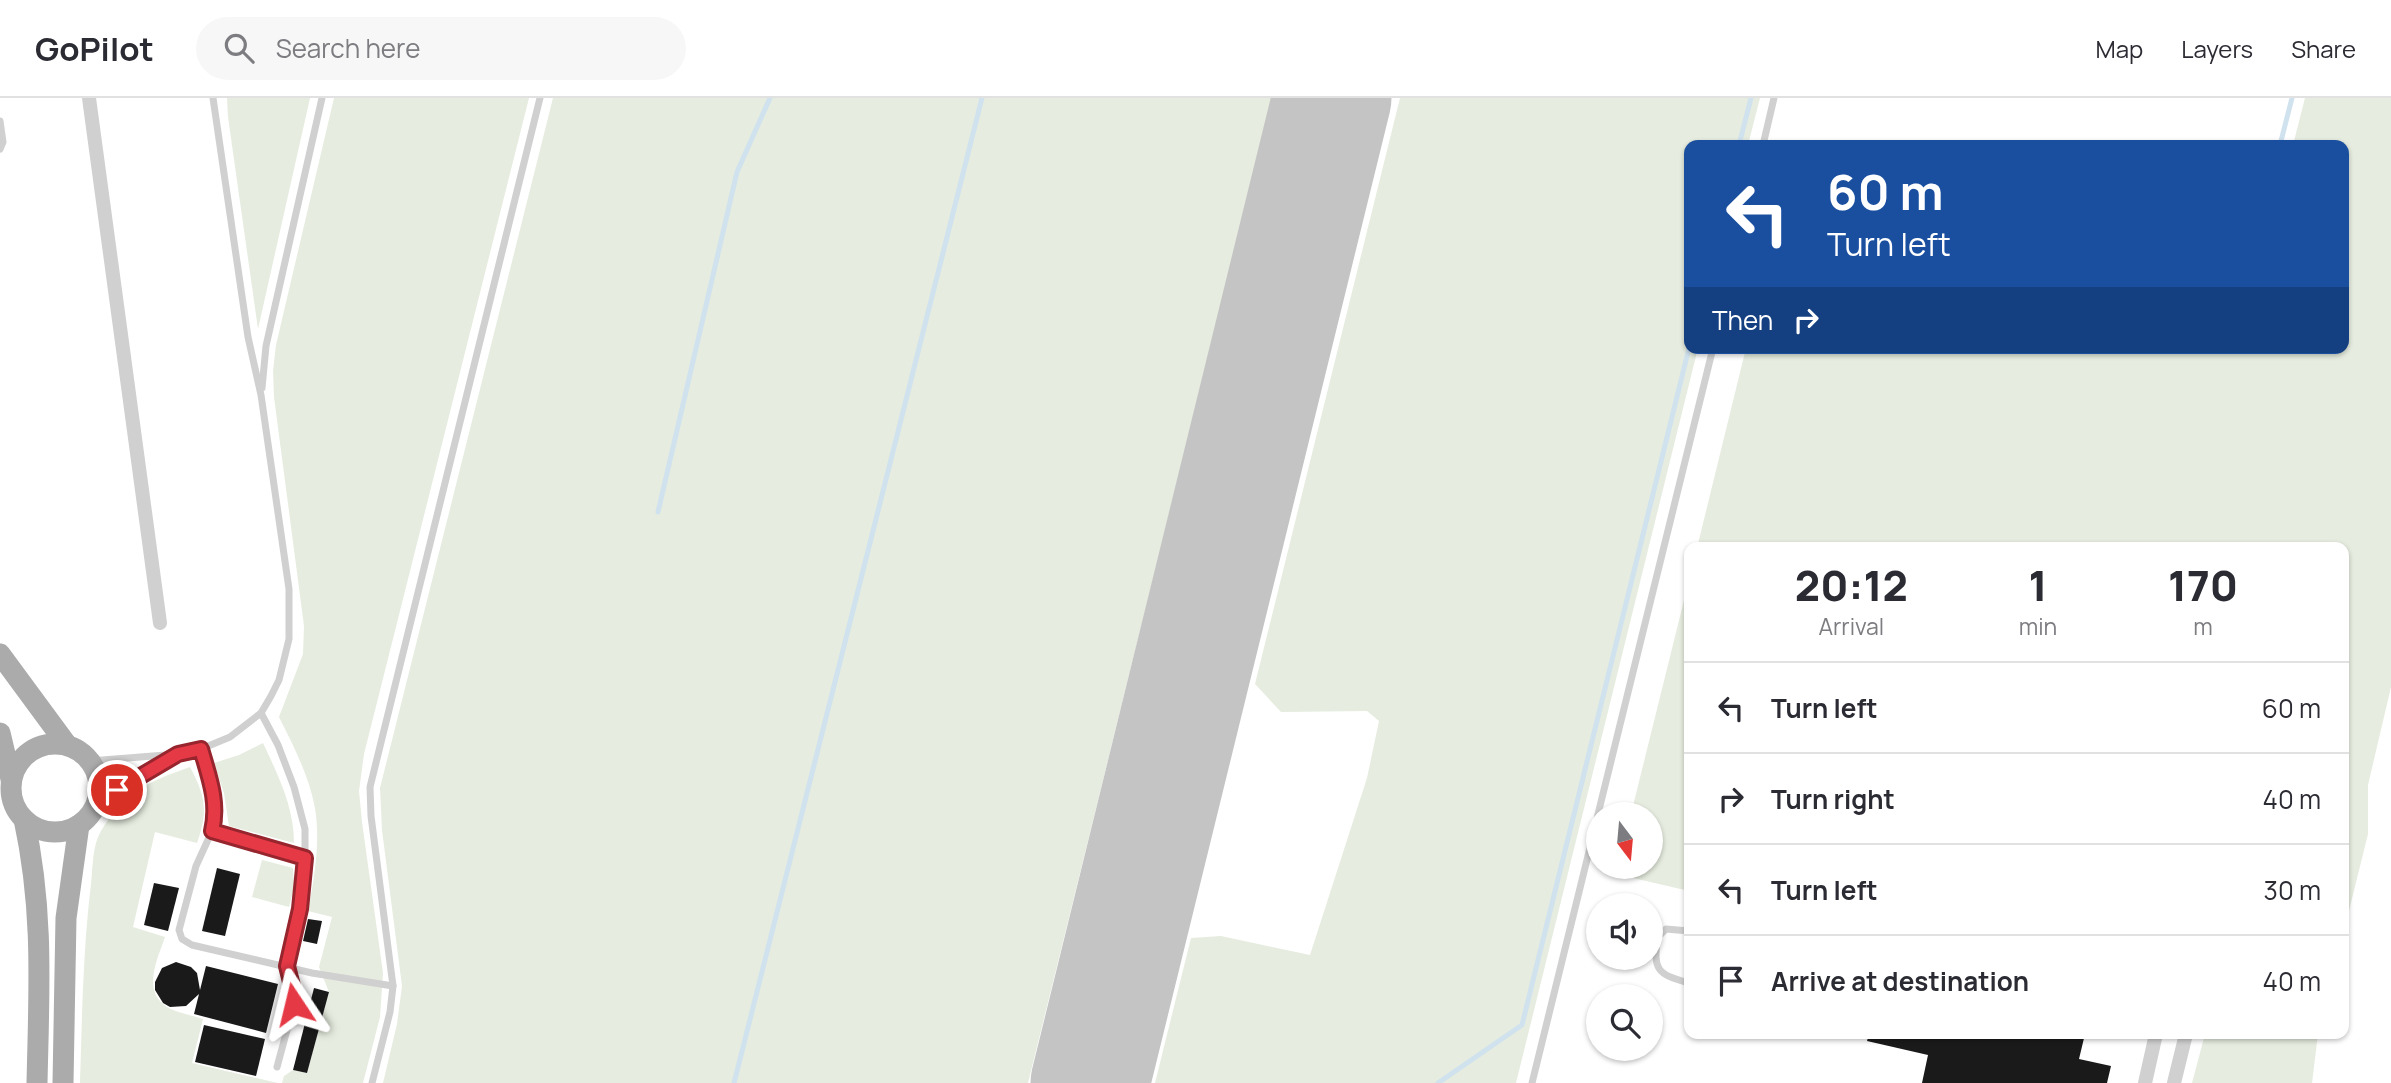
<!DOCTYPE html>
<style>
:root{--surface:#fff;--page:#f7f7f7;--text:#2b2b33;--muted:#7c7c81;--line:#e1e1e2}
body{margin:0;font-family:Manrope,sans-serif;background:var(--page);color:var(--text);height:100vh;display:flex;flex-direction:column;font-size:26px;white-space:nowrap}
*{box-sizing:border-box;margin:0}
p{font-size:23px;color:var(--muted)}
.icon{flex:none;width:38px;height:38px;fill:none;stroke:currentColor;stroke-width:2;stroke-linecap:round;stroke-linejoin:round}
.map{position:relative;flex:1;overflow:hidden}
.side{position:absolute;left:1684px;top:444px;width:665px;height:497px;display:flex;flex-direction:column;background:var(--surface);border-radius:14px;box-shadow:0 2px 5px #0004}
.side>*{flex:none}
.banner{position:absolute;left:1684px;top:42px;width:665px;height:214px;border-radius:14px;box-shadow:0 2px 5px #0004;background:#1a4fa0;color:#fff;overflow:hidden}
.needle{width:46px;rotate:164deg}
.buttons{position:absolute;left:1586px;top:704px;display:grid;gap:14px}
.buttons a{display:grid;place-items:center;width:77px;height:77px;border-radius:50%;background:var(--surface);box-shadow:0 2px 5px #0004;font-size:35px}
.pin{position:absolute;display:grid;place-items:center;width:60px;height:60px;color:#fff;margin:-30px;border:4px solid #fff;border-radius:50%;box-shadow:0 2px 7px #0007}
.me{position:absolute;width:77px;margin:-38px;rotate:350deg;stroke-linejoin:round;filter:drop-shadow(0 0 5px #0008)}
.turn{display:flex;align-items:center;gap:24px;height:147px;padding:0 28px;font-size:32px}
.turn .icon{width:91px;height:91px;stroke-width:2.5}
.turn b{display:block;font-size:49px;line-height:60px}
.then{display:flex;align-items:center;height:66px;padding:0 28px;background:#0003;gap:14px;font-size:26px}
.eta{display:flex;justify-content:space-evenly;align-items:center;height:119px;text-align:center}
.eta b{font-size:42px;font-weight:800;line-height:49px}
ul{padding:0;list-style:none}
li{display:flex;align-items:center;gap:21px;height:91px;padding:0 28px;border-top:2px solid var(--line)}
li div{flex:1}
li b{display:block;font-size:26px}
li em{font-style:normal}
header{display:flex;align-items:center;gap:42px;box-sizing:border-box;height:98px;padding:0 35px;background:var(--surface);border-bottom:2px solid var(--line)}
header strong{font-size:33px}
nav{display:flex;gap:38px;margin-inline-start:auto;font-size:24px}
.search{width:490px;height:63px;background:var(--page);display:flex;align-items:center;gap:18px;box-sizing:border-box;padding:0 24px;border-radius:38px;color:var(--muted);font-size:26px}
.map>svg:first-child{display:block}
.green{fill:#e6ecdf}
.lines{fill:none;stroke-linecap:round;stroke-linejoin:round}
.stream{stroke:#cfe2ee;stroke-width:5}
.runway{stroke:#c4c4c4;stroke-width:119}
.building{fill:#1a1a1a}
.lane{stroke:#d0d0d0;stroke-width:7}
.street{stroke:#d0d0d0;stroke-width:14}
.primary{stroke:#ababab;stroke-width:21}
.route-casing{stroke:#96252e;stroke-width:18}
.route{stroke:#e63946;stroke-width:12}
</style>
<header>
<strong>GoPilot</strong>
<div class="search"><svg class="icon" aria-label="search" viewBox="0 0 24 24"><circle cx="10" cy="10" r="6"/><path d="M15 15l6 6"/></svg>Search here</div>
<nav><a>Map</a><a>Layers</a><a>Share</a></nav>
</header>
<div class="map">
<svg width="2391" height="985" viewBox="0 0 2391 985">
<rect width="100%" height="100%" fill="#fff"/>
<g class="green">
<polygon points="227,0 310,0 258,231 228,19"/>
<path d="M334 0H529L364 656 359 693 362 724 383 875 380 919 363 985H282L284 978 293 972 307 975 329 894 319 869 332 819 308 813C313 787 318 759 317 732 317 693 296 653 279 619L303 556 304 528 274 299 273 273 276 247Z"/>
<polygon points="553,0 1272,0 1028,985 383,985 397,926 402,888 382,732 380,690"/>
<polygon points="1400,0 1760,0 1748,47 1689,47 1689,250 1698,250 1516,985 1155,985 1191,840 1221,838 1310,857 1367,680 1379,623 1367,613 1281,614 1255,586"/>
<polygon points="2305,0 2391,0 2391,589 2368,687 2368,736 2343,837 2343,450 1697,450 1746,250 2343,250 2343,47 2293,47"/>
<polygon points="1689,482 1689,793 1616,776 1618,768 1650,768 1650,716 1631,716"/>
<path d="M263 645C278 677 294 709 294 745L229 728 224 695 214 665 239 657Z"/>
<path d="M190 669C206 699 208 714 197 745L155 734 133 829 165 839C158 860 141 893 167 909 177 915 192 917 203 921L192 965 278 985H80C82 919 83 852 91 786 93 769 92 748 101 733 125 693 148 684 190 669Z"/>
<polygon points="262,762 293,770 294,789 289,809 252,799"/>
<polygon points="2205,936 2318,936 2312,985 2192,985"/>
</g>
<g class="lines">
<g class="stream">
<polyline points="1739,47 1751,0"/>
<polyline points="2280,47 2292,0"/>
<polyline points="658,414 737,74 770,0"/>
<polyline points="734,985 982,0"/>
<polyline points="1438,985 1522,927 1689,250"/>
</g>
<polyline class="runway" points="1090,985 1332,0"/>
</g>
<g class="building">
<polygon points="217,770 240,776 225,838 202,833"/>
<polygon points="154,785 179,790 168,833 144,827"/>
<polygon points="308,821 322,823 317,846 303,843"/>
<polygon points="176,864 191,869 197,875 200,892 206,868 278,886 266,935 194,916 199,896 186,908 170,909 163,905 155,892 155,884 162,870"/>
<polygon points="314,890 329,894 307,975 293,972"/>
<polygon points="204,927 265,941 256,978 195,964"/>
<polygon points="1869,936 2085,936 2079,961 2111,968 2107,985 1922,985 1928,957 1867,943"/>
</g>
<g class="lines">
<g class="lane">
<polyline points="0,23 3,44 0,51"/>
<polyline points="1763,47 1774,0"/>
<polyline points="262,290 266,248 322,0"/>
<polyline points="261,615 278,647 294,689 305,731 305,760 300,811 287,868 293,892 294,906 277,969"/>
<polyline points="201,651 213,692 215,720 212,733 196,768 179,832 182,841 192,847 312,875 393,888"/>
<polyline points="90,663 178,656 201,651 230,639 261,615 271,598 279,582 289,541 289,491 261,297 248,239 213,0"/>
<polyline points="97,704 175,659"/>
<polyline points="1598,716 1713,250"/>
<polyline points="212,733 305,760"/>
<path d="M1689 833 1666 831 1657 840C1654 872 1656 876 1689 885"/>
<polyline points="372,985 390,914 393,888 371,718 370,689 540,0"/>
<polyline points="1532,985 1598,717"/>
</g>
<g class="street">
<polyline points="89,0 160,525"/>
<polyline points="2145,985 2156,936"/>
<polyline points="2174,985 2186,936"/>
</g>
<g class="primary">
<polyline points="0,556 67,647"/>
<polyline points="0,635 11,681"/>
<circle cx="55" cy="690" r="44"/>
<path d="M24 721C44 813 39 892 37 985"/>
<polyline points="63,985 66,820 79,727"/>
</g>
</g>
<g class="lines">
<defs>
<path id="route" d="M117 692 178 656 201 651C209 679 219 704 212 733L305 760 300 811 287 868 293 892 294 906"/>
</defs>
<use href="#route" class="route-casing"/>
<use href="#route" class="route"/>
</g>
</svg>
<div class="buttons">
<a><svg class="needle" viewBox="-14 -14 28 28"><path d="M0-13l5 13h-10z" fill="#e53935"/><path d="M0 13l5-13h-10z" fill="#7c7c81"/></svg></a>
<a><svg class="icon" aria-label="sound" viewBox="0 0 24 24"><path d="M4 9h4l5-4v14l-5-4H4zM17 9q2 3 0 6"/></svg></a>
<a><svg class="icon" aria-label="search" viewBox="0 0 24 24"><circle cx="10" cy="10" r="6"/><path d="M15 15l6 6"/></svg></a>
</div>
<div class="pin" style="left:117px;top:692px;background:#d93025"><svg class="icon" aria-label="arrive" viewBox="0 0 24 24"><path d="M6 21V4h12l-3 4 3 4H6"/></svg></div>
<svg class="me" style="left:294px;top:906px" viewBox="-20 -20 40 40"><path d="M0-17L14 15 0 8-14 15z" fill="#e63946" stroke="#fff" stroke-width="4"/></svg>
<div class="banner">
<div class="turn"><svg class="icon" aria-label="left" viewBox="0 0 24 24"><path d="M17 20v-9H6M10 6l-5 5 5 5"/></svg><div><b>60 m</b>Turn left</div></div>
<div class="then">Then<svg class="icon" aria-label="right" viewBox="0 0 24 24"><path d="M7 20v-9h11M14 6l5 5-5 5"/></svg></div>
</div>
<section class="side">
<div class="eta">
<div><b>20:12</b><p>Arrival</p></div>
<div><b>1</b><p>min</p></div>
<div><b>170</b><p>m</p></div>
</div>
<ul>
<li><svg class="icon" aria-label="left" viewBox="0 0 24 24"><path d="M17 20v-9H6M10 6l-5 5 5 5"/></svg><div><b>Turn left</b></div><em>60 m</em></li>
<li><svg class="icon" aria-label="right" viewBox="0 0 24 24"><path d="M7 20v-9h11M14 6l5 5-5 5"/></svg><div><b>Turn right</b></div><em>40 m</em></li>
<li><svg class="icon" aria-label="left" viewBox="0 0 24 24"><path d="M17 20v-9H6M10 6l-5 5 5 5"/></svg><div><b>Turn left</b></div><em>30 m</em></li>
<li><svg class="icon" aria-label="arrive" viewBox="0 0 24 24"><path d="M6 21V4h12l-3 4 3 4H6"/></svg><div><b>Arrive at destination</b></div><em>40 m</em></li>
</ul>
</section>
</div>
